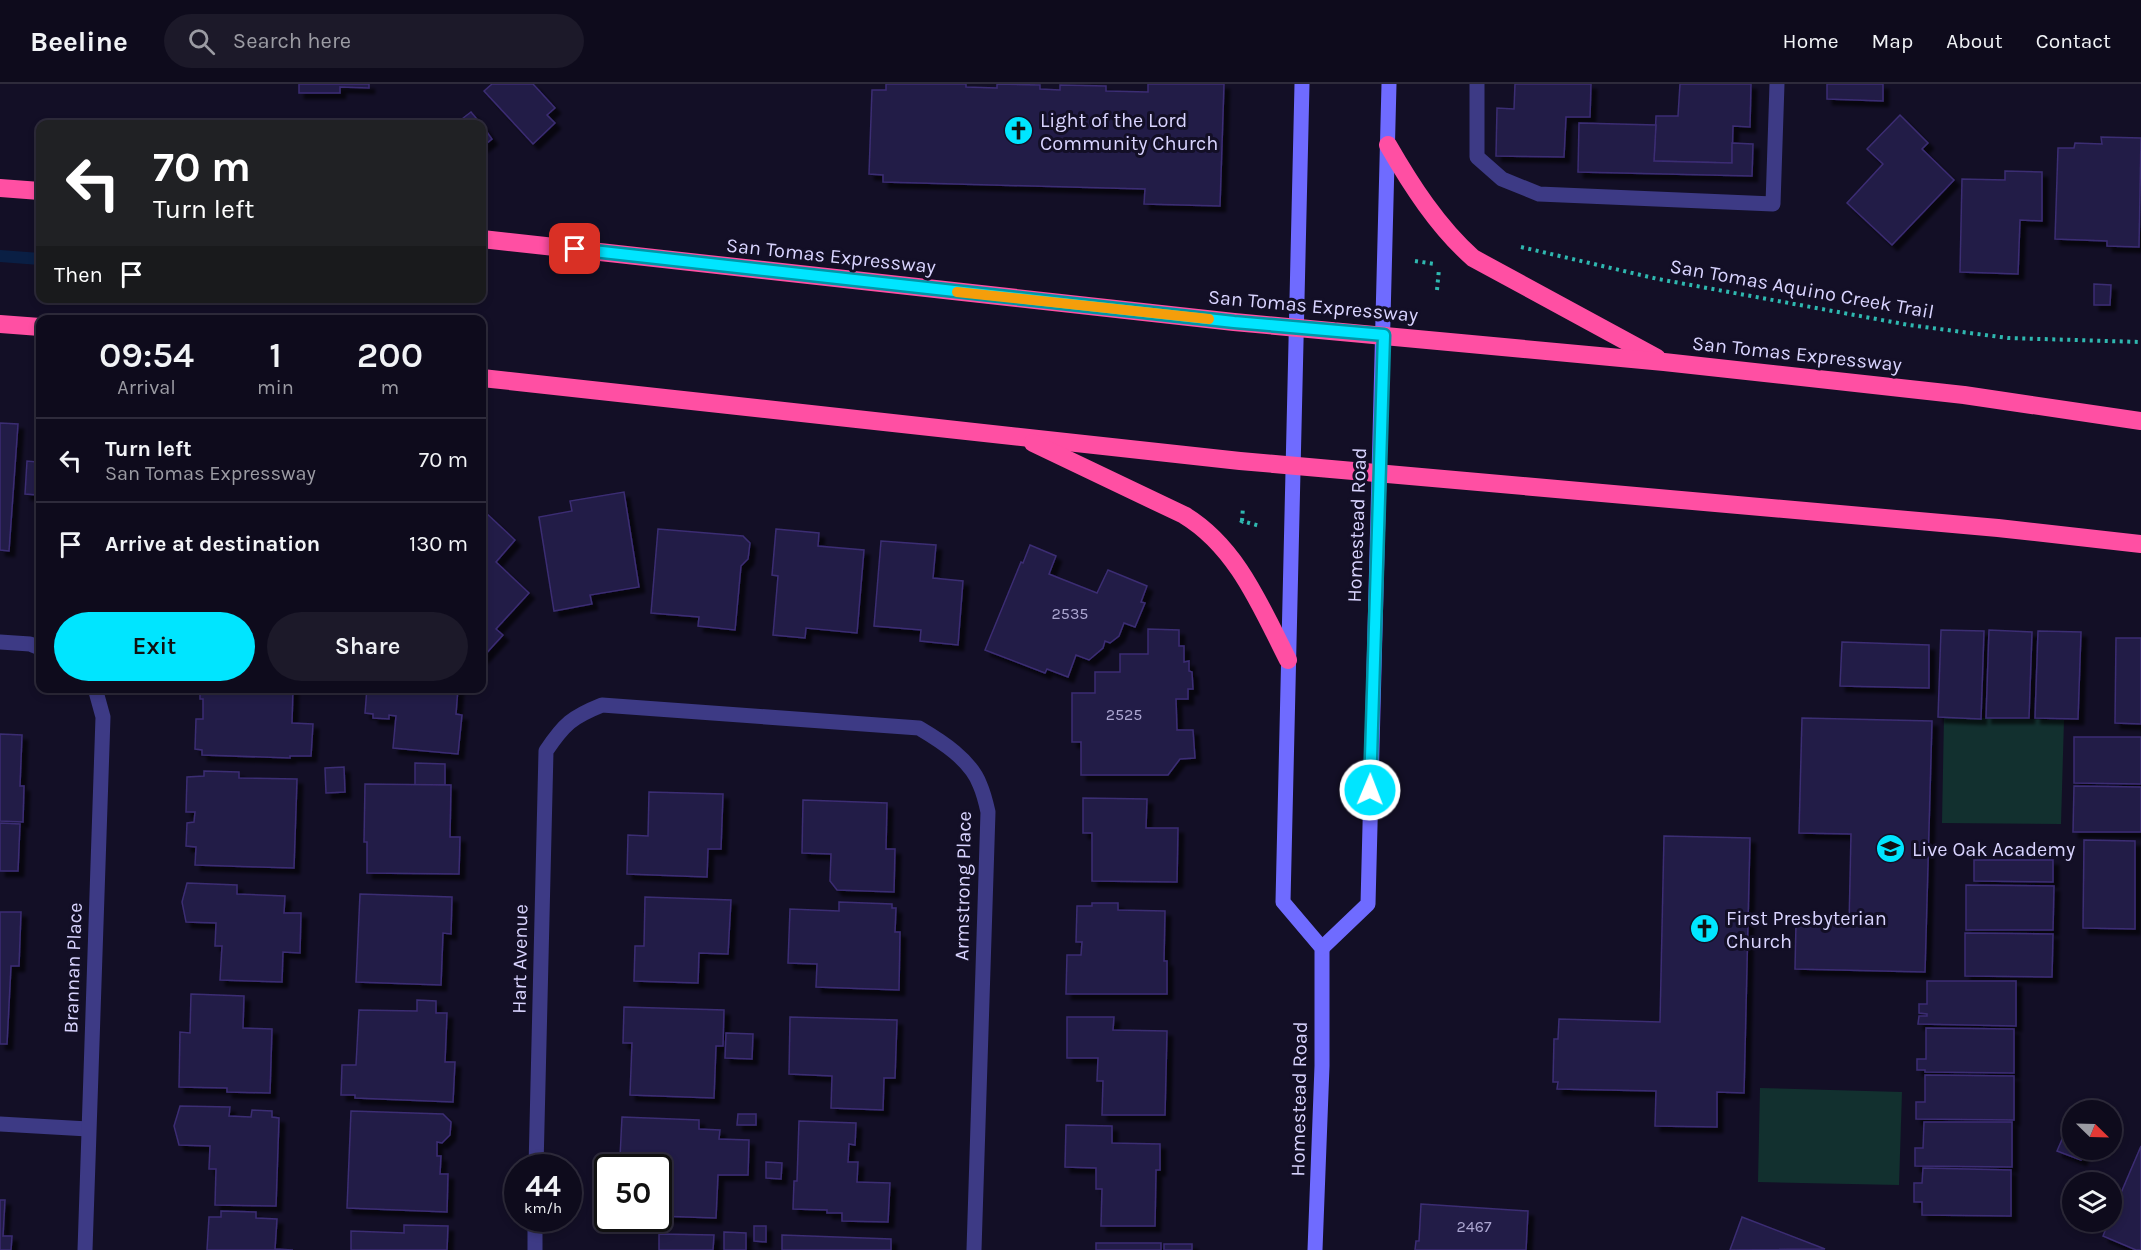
<!DOCTYPE html>
<style>
:root{--surface:#0e0b1c;--page:#1c1929;--text:#f1f3f6;--muted:#9b9ba3;--line:#2e2b3b;--accent:#00e5ff}
body{margin:0;font-family:Karla,sans-serif;background:var(--page);color:var(--text);height:100vh;display:flex;flex-direction:column;font-size:22px;white-space:nowrap}
*{box-sizing:border-box;margin:0}
p{font-size:20px;color:var(--muted)}
.icon{flex:none;width:33px;height:33px;fill:none;stroke:currentColor;stroke-width:2;stroke-linecap:round;stroke-linejoin:round}
.map{position:relative;flex:1;overflow:hidden}
.sheet{position:absolute;left:36px;top:231px;width:450px;height:378px;display:flex;flex-direction:column;background:var(--surface);border-radius:12px;box-shadow:0 3px 9px #0003,0 0 0 2px var(--line)}
.sheet>*{flex:none}
.guide{position:absolute;left:36px;top:36px;width:450px;height:183px;border-radius:12px;box-shadow:0 3px 9px #0003,0 0 0 2px var(--line);background:#202124;color:#fff;overflow:hidden}
.needle{width:39px;rotate:113deg}
.fabs{position:absolute;left:2062px;top:1016px;display:grid;gap:12px}
.fabs a{display:grid;place-items:center;width:60px;height:60px;border-radius:50%;background:var(--surface);box-shadow:0 3px 9px #0003,0 0 0 2px var(--line);font-size:30px}
.speed{position:absolute;left:504px;top:1070px;display:flex;gap:12px;font-size:30px;font-weight:700;text-align:center}
.speed>*{display:grid;place-content:center;width:78px;height:78px;border-radius:50%;background:var(--surface);box-shadow:0 3px 9px #0003,0 0 0 2px var(--line);line-height:1}
.speed small{font-size:15px;font-weight:400}
.speed .limit{border:3px solid #111;border-radius:9px;background:#fff;color:#111}
.pin{position:absolute;display:grid;place-items:center;width:51px;height:51px;color:#fff;margin:-26px;border-radius:12px;box-shadow:0 3px 9px #0006}
.me{position:absolute;width:66px;margin:-33px;rotate:1deg;stroke-linejoin:round;filter:drop-shadow(0 0 4px #0008)}
.turn{display:flex;align-items:center;gap:21px;height:126px;padding:0 18px;font-size:27px}
.turn .icon{width:78px;height:78px;stroke-width:2.5}
.turn b{display:block;font-size:42px;line-height:51px}
.then{display:flex;align-items:center;height:57px;padding:0 18px;background:#0003;gap:12px;font-size:22px}
.eta{display:flex;justify-content:space-evenly;align-items:center;height:102px;text-align:center}
.eta b{font-size:36px;font-weight:600;line-height:42px}
.primary-button{display:flex;gap:12px;margin-top:auto;padding:12px 18px}
.primary-button a{flex:1;height:69px;border-radius:36px;background:var(--accent);color:#111;font-size:24px;font-weight:600;line-height:69px;text-align:center}
.primary-button a+a{background:var(--page);color:var(--text)}
ul{padding:0;list-style:none}
li{display:flex;align-items:center;gap:18px;height:84px;padding:0 18px;border-top:2px solid var(--line)}
li div{flex:1}
li b{display:block;font-size:22px}
li em{font-style:normal}
header{display:flex;align-items:center;gap:36px;box-sizing:border-box;height:84px;padding:0 30px;background:var(--surface);border-bottom:2px solid var(--line)}
header strong{font-size:28px}
nav{display:flex;gap:33px;margin-inline-start:auto;font-size:21px}
.search{width:420px;height:54px;background:var(--page);display:flex;align-items:center;gap:15px;box-sizing:border-box;padding:0 21px;border-radius:33px;color:var(--muted);font-size:22px}
.map>svg:first-child{display:block}
.green{fill:#12302f}
.lines{fill:none;stroke-linecap:round;stroke-linejoin:round}
.stream{stroke:#0a1f44;stroke-width:12}
.building{fill:#241b47;stroke:#3b2d73;stroke-width:1.5;filter:url(#shadow)}
.path{stroke:#2fb8b0;stroke-width:4;stroke-dasharray:3 4.5;stroke-linecap:butt}
.lane{stroke:#3d3a85;stroke-width:15}
.street{stroke:#3d3a85;stroke-width:15}
.secondary{stroke:#6f6bff;stroke-width:15}
.highway{stroke:#ff4fa3;stroke-width:18}
.route-casing{stroke:#0095a6;stroke-width:15}
.route{stroke:#00e5ff;stroke-width:10}
.slow{stroke:#f59e0b;stroke-width:10}
.labels{text-anchor:middle;dominant-baseline:central;stroke-width:6;stroke-linejoin:round;paint-order:stroke}
.number-label{font-size:16px;fill:#aca6d1}
.poi-label{font-size:20px;fill:#d9d4ff;stroke:#130f26;text-anchor:start}
.street-label{font-size:20px;fill:#d9d4ff;stroke:#130f26}
</style>
<header>
<strong>Beeline</strong>
<div class="search"><svg class="icon" aria-label="search" viewBox="0 0 24 24"><circle cx="10" cy="10" r="6"/><path d="M15 15l6 6"/></svg>Search here</div>
<nav><a>Home</a><a>Map</a><a>About</a><a>Contact</a></nav>
</header>
<div class="map">
<svg width="2141" height="1166" viewBox="0 0 2141 1166">
<defs>
<filter id="shadow"><feDropShadow dx="5.5" dy="5.5" stdDeviation="1.5" flood-color="#0009"/></filter>
</defs>
<rect width="100%" height="100%" fill="#130f26"/>
<g class="green">
<polygon points="1944,633 2064,636 2061,740 1942,739"/>
<polygon points="1760,1004 1902,1008 1899,1101 1758,1098"/>
</g>
<g class="lines">
<polyline class="stream" points="0,172 40,175"/>
</g>
<g class="building">
<polygon points="299,0 369,0 369,4 340,3 340,9 299,9"/>
<polygon points="492,0 533,0 555,24 547,31 555,39 533,60 484,7"/>
<polygon points="886,0 966,0 966,3 997,4 997,0 1040,1 1040,5 1060,6 1060,1 1106,2 1106,7 1148,8 1148,0 1224,0 1220,122 1144,120 1145,105 883,98 883,91 869,90 872,6 886,6"/>
<polygon points="1515,0 1591,0 1590,33 1566,33 1564,73 1496,72 1497,24 1514,25"/>
<polygon points="1680,0 1751,0 1750,43 1733,42 1732,79 1654,77 1656,32 1678,32"/>
<polygon points="1827,0 1883,0 1883,17 1827,15"/>
<polygon points="471,28 481,40 460,40 458,38"/>
<polygon points="1900,31 1928,59 1922,65 1954,96 1892,161 1847,119 1883,80 1867,65"/>
<polygon points="1579,39 1656,41 1654,77 1732,79 1732,59 1753,60 1752,92 1578,88"/>
<polygon points="482,41 492,55 482,63"/>
<polygon points="2101,53 2141,54 2139,163 2107,162 2107,157 2055,155 2058,64 2074,64 2075,59 2102,60"/>
<polygon points="2005,87 2042,88 2042,137 2020,136 2018,190 1960,188 1962,95 2005,96"/>
<polygon points="2094,200 2111,201 2110,221 2094,221"/>
<polygon points="0,339 18,340 9,467 0,466"/>
<polygon points="38,369 40,370 40,458 35,458 38,411 25,410 27,377 37,378"/>
<polygon points="624,408 639,503 590,511 592,520 554,527 539,433 572,427 570,417"/>
<polygon points="485,428 515,456 496,478 529,509 496,545 503,551 482,574 482,432"/>
<polygon points="658,445 743,452 750,459 748,475 741,482 735,546 698,542 699,533 651,529"/>
<polygon points="776,445 819,449 818,462 864,466 857,549 806,544 805,554 773,551 778,492 772,491"/>
<polygon points="881,457 936,461 933,494 963,497 958,561 920,557 921,546 874,542"/>
<polygon points="1030,461 1056,472 1049,490 1097,509 1108,486 1147,502 1141,518 1145,519 1135,543 1124,539 1119,552 1110,559 1105,557 1103,564 1089,576 1076,571 1068,593 1047,585 1045,589 985,566 1021,478 1023,479"/>
<polygon points="1148,545 1179,546 1179,562 1184,562 1184,578 1189,577 1189,587 1192,588 1193,605 1188,605 1188,615 1176,615 1177,646 1193,646 1195,674 1180,675 1168,691 1081,691 1081,658 1072,658 1072,609 1095,609 1095,588 1120,588 1120,570 1148,570"/>
<polygon points="1941,546 1984,547 1981,635 1938,633"/>
<polygon points="1989,546 2032,548 2029,634 1986,634"/>
<polygon points="2038,547 2081,548 2078,635 2035,634"/>
<polygon points="2116,554 2141,554 2141,640 2115,639"/>
<polygon points="1842,558 1929,561 1929,604 1840,602"/>
<polygon points="200,604 293,604 292,639 313,640 311,672 290,672 290,674 202,671 202,666 195,665 196,635 203,635 203,615 200,615"/>
<polygon points="367,604 458,604 456,630 462,631 458,670 393,664 396,632 389,631 389,635 373,634 373,630 365,629"/>
<polygon points="1802,634 1932,637 1925,888 1795,885 1796,839 1849,841 1851,750 1799,749"/>
<polygon points="0,650 22,651 20,702 24,702 23,738 0,737"/>
<polygon points="2074,653 2141,653 2141,700 2074,699"/>
<polygon points="415,679 445,680 445,701 415,701"/>
<polygon points="344,683 345,708 326,709 325,684"/>
<polygon points="204,687 239,688 239,694 297,695 294,784 195,781 196,763 186,762 187,739 194,738 195,728 186,728 187,693 204,692"/>
<polygon points="365,700 451,701 450,753 460,753 459,790 367,789 367,758 364,758"/>
<polygon points="2074,702 2141,703 2141,748 2073,748"/>
<polygon points="649,708 723,710 721,765 708,765 707,793 627,790 628,751 648,752"/>
<polygon points="1083,714 1147,715 1146,744 1178,744 1177,798 1092,797 1092,749 1083,749"/>
<polygon points="803,716 887,719 886,765 895,765 894,808 837,806 830,797 831,770 802,769"/>
<polygon points="0,739 20,740 18,787 0,787"/>
<polygon points="1664,752 1750,754 1744,1009 1717,1008 1717,1043 1655,1042 1656,1007 1557,1005 1558,998 1553,998 1554,955 1558,955 1559,935 1660,938"/>
<polygon points="2084,756 2135,757 2135,845 2083,844"/>
<polygon points="1974,776 2053,776 2053,798 1974,797"/>
<polygon points="187,799 237,801 237,810 285,812 284,829 301,829 300,869 283,868 282,898 220,896 222,862 215,862 216,839 186,838 182,818"/>
<polygon points="1966,801 2054,802 2053,846 1966,846"/>
<polygon points="360,810 452,813 451,850 443,849 441,901 356,898"/>
<polygon points="645,813 731,816 728,870 699,869 698,899 634,897 635,862 644,862"/>
<polygon points="839,818 892,820 892,824 896,824 895,848 900,848 899,906 816,903 817,880 788,879 790,825 839,827"/>
<polygon points="1092,819 1118,819 1118,826 1165,827 1164,877 1167,877 1167,910 1066,910 1067,871 1081,871 1082,858 1076,858 1077,822 1092,822"/>
<polygon points="0,828 21,828 19,882 11,882 7,960 0,960"/>
<polygon points="1965,849 2053,850 2052,893 1965,892"/>
<polygon points="1927,897 2016,897 2016,942 1918,940 1919,932 1927,932 1927,930 1919,929 1919,920 1927,920"/>
<polygon points="191,910 244,912 243,944 272,945 270,1009 227,1008 227,1004 179,1003 180,948 190,949"/>
<polygon points="417,916 436,917 436,929 447,929 445,978 455,978 453,1018 355,1014 355,1011 341,1011 342,981 356,981 359,926 417,927"/>
<polygon points="624,923 724,926 723,962 716,962 714,1014 630,1011 632,959 623,959"/>
<polygon points="790,933 897,936 895,994 884,994 883,1026 831,1024 832,992 789,990"/>
<polygon points="1067,933 1114,933 1113,946 1167,947 1165,1031 1102,1031 1103,997 1097,997 1098,974 1067,974"/>
<polygon points="1926,944 2014,945 2014,989 1925,988 1925,986 1917,986 1917,975 1926,975"/>
<polygon points="726,949 753,950 752,975 725,974"/>
<polygon points="1925,991 2014,992 2014,1036 1916,1035 1916,1018 1925,1018"/>
<polygon points="180,1022 230,1023 229,1032 251,1033 252,1026 272,1027 272,1033 279,1034 276,1122 215,1121 216,1085 209,1085 210,1062 179,1061 174,1042"/>
<polygon points="351,1027 443,1030 451,1038 450,1051 442,1059 437,1058 437,1072 441,1072 440,1090 448,1090 447,1128 347,1124"/>
<polygon points="738,1030 756,1030 756,1041 737,1041"/>
<polygon points="2073,1030 2073,1065 2085,1065 2081,1076 2057,1067"/>
<polygon points="622,1033 699,1036 699,1045 720,1046 719,1055 749,1056 748,1091 718,1091 716,1134 658,1132 658,1083 652,1083 652,1073 620,1073"/>
<polygon points="799,1037 856,1039 855,1061 849,1060 848,1078 858,1078 857,1098 890,1099 888,1138 842,1137 842,1129 827,1129 827,1126 793,1125 794,1097 797,1097"/>
<polygon points="1924,1038 2012,1038 2012,1083 1915,1082 1915,1064 1923,1064"/>
<polygon points="1066,1041 1112,1042 1112,1059 1160,1060 1160,1086 1156,1086 1155,1142 1101,1142 1102,1105 1096,1105 1096,1084 1065,1083"/>
<polygon points="2141,1062 2141,1166 2136,1166 2103,1152 2109,1137 2112,1137 2112,1130"/>
<polygon points="766,1078 782,1079 781,1095 766,1094"/>
<polygon points="1923,1084 2011,1086 2011,1132 1922,1131 1922,1118 1914,1118 1914,1099 1922,1099"/>
<polygon points="0,1116 5,1116 3,1152 12,1152 11,1166 0,1166"/>
<polygon points="1421,1120 1528,1127 1526,1166 1415,1166 1416,1157 1419,1157"/>
<polygon points="221,1127 256,1128 256,1134 277,1135 275,1165 293,1166 207,1166 209,1133 221,1133"/>
<polygon points="1742,1133 1825,1165 1730,1166"/>
<polygon points="404,1141 448,1142 447,1166 351,1166 351,1147 404,1149"/>
<polygon points="754,1142 766,1142 766,1158 754,1157"/>
<polygon points="724,1148 746,1149 746,1166 724,1166"/>
<polygon points="659,1150 714,1151 713,1166 659,1166"/>
<polygon points="782,1151 891,1155 891,1166 782,1166"/>
<rect x="1096" y="1159" width="65" height="7"/>
<rect x="1164" y="1160" width="28" height="6"/>
</g>
<g class="lines">
<g class="path">
<polyline points="1521,163 1658,195 1909,241 2008,254 2141,258"/>
<polyline points="1415,177 1435,180"/>
<polyline points="1437,206 1439,185"/>
<polyline points="1242,437 1243,423"/>
<polyline points="1241,439 1242,437 1260,442"/>
</g>
<polyline class="lane" points="1477,0 1477,73 1502,95 1539,110 1773,120 1777,0"/>
<g class="street">
<polyline points="0,558 30,560 40,564"/>
<polyline points="0,1040 88,1045"/>
<path d="M536 1083 546 667C564 640 572 633 602 621L919 644C941 657 971 676 980 701 984 710 986 719 988 728L974 1166"/>
<polyline points="85,1166 103,633 95,604"/>
<polyline points="535,1166 535,1134"/>
</g>
<g class="secondary">
<polyline points="1302,0 1283,818 1322,864 1322,982 1315,1166"/>
<path d="M1322 864 1368 820C1374 547 1383 273 1389 0"/>
</g>
<g class="highway">
<path d="M1388 61C1411 101 1438 143 1473 174L1657 274"/>
<polyline points="0,104 40,107"/>
<polyline points="482,155 1234,238 1664,278 1964,311 2141,337"/>
<polyline points="0,240 40,243"/>
<polyline points="482,294 1240,377 1998,444 2141,460"/>
<path d="M1033 359 1184 431C1237 463 1261 523 1288 576"/>
</g>
</g>
<g class="lines">
<defs>
<polyline id="route" points="575,165 1234,238 1384,251 1370,706"/>
</defs>
<use href="#route" class="route-casing"/>
<use href="#route" class="route"/>
<polyline class="slow" points="957,208 1209,235"/>
</g>
<defs>
<symbol id="church-disc" viewBox="-11 -11 22 22"><circle r="9.5" fill="#00e5ff" stroke="#130f26"/><path d="M-1.2-6h2.4v3.5h3.3v2.4h-3.3V6h-2.4V-.1h-3.3v-2.4h3.3Z" fill="#111"/></symbol>
<symbol id="school-disc" viewBox="-11 -11 22 22"><circle r="9.5" fill="#00e5ff" stroke="#130f26"/><path d="M0-5L7-2L0 1L-7-2ZM-4 1L0 2.5L4 1V4Q0 6-4 4Z" fill="#111"/></symbol>
</defs>
<g fill-rule="evenodd">
<use href="#church-disc" x="1002" y="30" width="33" height="33"/>
<use href="#school-disc" x="1874" y="748" width="33" height="33"/>
<use href="#church-disc" x="1688" y="828" width="33" height="33"/>
</g>
<g class="labels">
<g class="number-label">
<text x="1070" y="529">2535</text>
<text x="1124" y="630">2525</text>
<text x="1474" y="1142">2467</text>
</g>
<g class="poi-label">
<text x="1040" y="36">Light of the Lord<tspan x="1040" dy="23">Community Church</tspan></text>
<text x="1912" y="765">Live Oak Academy</text>
<text x="1726" y="834">First Presbyterian<tspan x="1726" dy="23">Church</tspan></text>
</g>
<g class="street-label">
<text transform="translate(831 172) rotate(6)">San Tomas Expressway</text>
<text transform="translate(1802 205) rotate(10)">San Tomas Aquino Creek Trail</text>
<text transform="translate(1313 222) rotate(5)">San Tomas Expressway</text>
<text transform="translate(1797 270) rotate(6)">San Tomas Expressway</text>
<text transform="translate(1357 441) rotate(-88)">Homestead Road</text>
<text transform="translate(963 802) rotate(-89)">Armstrong Place</text>
<text transform="translate(520 875) rotate(-89)">Hart Avenue</text>
<text transform="translate(73 884) rotate(-88)">Brannan Place</text>
<text transform="translate(1299 1015) rotate(-89)">Homestead Road</text>
</g>
</g>
</svg>
<div class="fabs">
<a><svg class="needle" viewBox="-14 -14 28 28"><path d="M0-13l5 13h-10z" fill="#e53935"/><path d="M0 13l5-13h-10z" fill="#9b9ba3"/></svg></a>
<a><svg class="icon" aria-label="layers" viewBox="0 0 24 24"><path d="M12 4l9 5-9 5-9-5zM3 14l9 5 9-5"/></svg></a>
</div>
<div class="speed"><div>44<small>km/h</small></div><div class="limit">50</div></div>
<div class="pin" style="left:575px;top:165px;background:#d93025"><svg class="icon" aria-label="arrive" viewBox="0 0 24 24"><path d="M6 21V4h12l-3 4 3 4H6"/></svg></div>
<svg class="me" style="left:1370px;top:706px" viewBox="-20 -20 40 40"><circle r="17" fill="#00e5ff" stroke="#fff" stroke-width="3"/><path d="M0-11L8 9 0 5-8 9z" fill="#fff"/></svg>
<div class="guide">
<div class="turn"><svg class="icon" aria-label="left" viewBox="0 0 24 24"><path d="M17 20v-9H6M10 6l-5 5 5 5"/></svg><div><b>70 m</b>Turn left</div></div>
<div class="then">Then<svg class="icon" aria-label="arrive" viewBox="0 0 24 24"><path d="M6 21V4h12l-3 4 3 4H6"/></svg></div>
</div>
<section class="sheet">
<div class="eta">
<div><b>09:54</b><p>Arrival</p></div>
<div><b>1</b><p>min</p></div>
<div><b>200</b><p>m</p></div>
</div>
<ul>
<li><svg class="icon" aria-label="left" viewBox="0 0 24 24"><path d="M17 20v-9H6M10 6l-5 5 5 5"/></svg><div><b>Turn left</b><p>San Tomas Expressway</p></div><em>70 m</em></li>
<li><svg class="icon" aria-label="arrive" viewBox="0 0 24 24"><path d="M6 21V4h12l-3 4 3 4H6"/></svg><div><b>Arrive at destination</b></div><em>130 m</em></li>
</ul>
<div class="primary-button"><a>Exit</a><a>Share</a></div>
</section>
</div>
